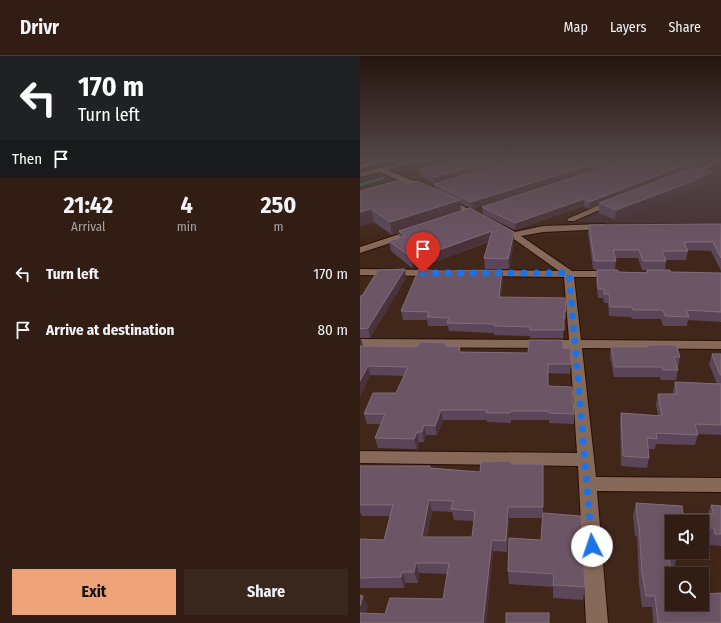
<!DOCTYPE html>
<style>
:root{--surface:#311d14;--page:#39261d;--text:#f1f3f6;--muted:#a8a2a0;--line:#4c3b34;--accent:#f0a279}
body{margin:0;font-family:"Fira Sans Condensed",sans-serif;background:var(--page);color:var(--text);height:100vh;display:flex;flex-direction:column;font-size:15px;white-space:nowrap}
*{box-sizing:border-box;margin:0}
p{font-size:13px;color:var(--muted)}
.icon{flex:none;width:22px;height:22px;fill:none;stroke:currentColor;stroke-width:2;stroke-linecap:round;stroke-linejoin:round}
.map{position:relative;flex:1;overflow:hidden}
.sheet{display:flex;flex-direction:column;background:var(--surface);width:360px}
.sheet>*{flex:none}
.top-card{background:#202124;color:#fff;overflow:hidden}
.tools{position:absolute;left:305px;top:459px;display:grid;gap:8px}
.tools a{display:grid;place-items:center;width:44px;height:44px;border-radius:0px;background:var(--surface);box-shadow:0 2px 10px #0003,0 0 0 1px var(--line);font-size:20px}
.pin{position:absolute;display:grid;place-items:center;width:34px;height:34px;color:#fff;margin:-41px -17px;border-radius:50% 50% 50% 0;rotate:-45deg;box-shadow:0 0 4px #0007}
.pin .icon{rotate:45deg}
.me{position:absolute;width:44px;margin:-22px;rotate:356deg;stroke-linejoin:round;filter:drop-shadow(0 0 3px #0008)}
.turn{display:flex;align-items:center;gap:14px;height:84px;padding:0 12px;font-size:18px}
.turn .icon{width:52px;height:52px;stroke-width:2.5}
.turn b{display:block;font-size:28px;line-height:34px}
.then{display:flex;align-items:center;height:38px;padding:0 12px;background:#0003;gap:8px;font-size:15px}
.eta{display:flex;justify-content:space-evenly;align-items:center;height:68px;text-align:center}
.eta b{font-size:24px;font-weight:700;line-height:28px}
.cta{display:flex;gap:8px;margin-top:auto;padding:8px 12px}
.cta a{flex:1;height:46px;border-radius:0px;background:var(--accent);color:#111;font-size:16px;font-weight:700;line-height:46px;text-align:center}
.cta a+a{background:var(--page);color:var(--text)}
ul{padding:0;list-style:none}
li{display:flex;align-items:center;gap:12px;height:56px;padding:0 12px}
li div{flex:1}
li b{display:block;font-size:15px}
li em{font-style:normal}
header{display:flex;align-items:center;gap:24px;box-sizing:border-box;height:56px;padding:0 20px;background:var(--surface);border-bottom:1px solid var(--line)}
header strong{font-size:19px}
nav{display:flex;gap:22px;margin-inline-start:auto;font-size:14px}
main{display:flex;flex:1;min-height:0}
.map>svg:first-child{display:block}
.education{fill:#443032}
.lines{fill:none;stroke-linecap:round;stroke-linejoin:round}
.stream{stroke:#267373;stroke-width:2.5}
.minor-casing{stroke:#270f04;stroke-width:2}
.primary-casing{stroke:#270f04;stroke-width:2}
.minor{fill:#87695a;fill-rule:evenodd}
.primary{fill:#bd7658;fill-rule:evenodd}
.wall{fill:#5b4659;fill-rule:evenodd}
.shaded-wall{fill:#4a323a}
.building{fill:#6c5666;stroke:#816c78;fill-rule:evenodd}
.route{stroke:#1a73e8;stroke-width:7;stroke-dasharray:0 12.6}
</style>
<header>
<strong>Drivr</strong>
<nav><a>Map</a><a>Layers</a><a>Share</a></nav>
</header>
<main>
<section class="sheet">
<div class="top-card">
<div class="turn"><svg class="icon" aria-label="left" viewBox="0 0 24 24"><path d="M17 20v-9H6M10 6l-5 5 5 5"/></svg><div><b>170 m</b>Turn left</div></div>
<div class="then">Then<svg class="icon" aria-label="arrive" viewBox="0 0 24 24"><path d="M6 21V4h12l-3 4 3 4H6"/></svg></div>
</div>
<div class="eta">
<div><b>21:42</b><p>Arrival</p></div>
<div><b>4</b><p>min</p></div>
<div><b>250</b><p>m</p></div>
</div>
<ul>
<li><svg class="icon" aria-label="left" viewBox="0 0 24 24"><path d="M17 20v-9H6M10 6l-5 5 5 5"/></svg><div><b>Turn left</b></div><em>170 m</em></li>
<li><svg class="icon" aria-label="arrive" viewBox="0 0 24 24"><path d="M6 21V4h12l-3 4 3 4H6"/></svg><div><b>Arrive at destination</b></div><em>80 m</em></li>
</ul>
<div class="cta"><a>Exit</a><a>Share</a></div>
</section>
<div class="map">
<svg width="361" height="567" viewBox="0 0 361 567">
<rect width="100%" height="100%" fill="#41271a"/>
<polygon class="education" points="361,108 361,168 220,166 217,163"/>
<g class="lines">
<polyline class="stream" points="0,129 23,122"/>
<defs>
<g id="minor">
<polygon points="52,104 64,104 27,114 65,130 65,134 59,134 20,116 0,121 0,117"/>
<polygon points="357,104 361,104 361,107 327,120 322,119"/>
<polygon points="82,142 88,142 123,161 119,163 116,163 82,146"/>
<polygon points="251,144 257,144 258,146 214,165 208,165 207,163"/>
<polygon points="244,168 248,171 247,173 183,176 161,180 212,215 252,215 257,218 252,221 214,221 221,284 361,285 361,293 222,292 236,421 361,422 361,436 237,435 248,567 226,567 218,410 0,407 0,395 217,397 210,292 0,291 0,283 209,284 204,221 126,220 121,217 126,214 199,215 151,181 138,174 137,172 138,170 144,170 155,176 183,170"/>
<polygon points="55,173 58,174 59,176 58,178 0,197 0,191"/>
<polygon points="0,213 74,214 79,217 74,220 0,219"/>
</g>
<polygon id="primary" points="20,104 33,104 0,113 0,109"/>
</defs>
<use href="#minor" class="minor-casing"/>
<use href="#primary" class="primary-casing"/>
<use href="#minor" class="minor"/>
<use href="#primary" class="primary"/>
</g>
<g class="wall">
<polygon points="93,104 264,104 112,153 100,147 101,155 154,185 149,213 125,213 124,202 129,186 63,210 56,206 52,212 31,195 29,185 40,182 39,177 32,179 14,166 0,170 0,135 45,128 75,133 74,128 75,128 61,120 60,113 93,105"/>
<polygon points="266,104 352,104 322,115 322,116 350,125 335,132 334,133 255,164 239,157 239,149 229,153 224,150 155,174 123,158 122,151"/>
<polygon points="361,168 361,215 351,195 327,194 328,195 326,204 305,204 306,205 305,214 282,214 278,202 255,202 256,205 255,214 236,214 233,213 228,177 229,169"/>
<polygon points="142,214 143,222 141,241 206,255 206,263 204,263 203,282 170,282 170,280 134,279 134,277 89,275 88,270 68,270 67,264 43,264 41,255 80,215"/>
<polygon points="237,214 258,216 286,216 287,214 311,216 361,217 361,266 328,264 327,270 303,270 301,263 272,263 271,261 249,260 248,247 244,247 243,242 238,242 236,223"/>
<polygon points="46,222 10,282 0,282 0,240 2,240"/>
<polygon points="0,283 1,283 3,290 57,291 87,290 101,296 168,297 203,292 211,308 210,318 188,317 188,330 214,358 214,368 189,367 189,364 151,364 151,367 127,366 127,364 83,364 77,379 66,379 64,386 59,386 57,393 18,392 15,382 21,368 7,368 4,358 36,337 44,320 10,319 0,341"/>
<polygon points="288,289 320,301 318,311 317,311 318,314 316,324 301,324 300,321 254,321 250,301 251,291 287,291"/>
<polygon points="352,298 361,298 361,379 338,378 335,389 296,388 295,393 288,393 289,402 287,412 261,410 260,367 261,357 298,360 296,348 298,338 313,338 313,336 315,326 357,328 349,308"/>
<path d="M151 405V408H183V457L225 531 223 544 193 542V531L149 528 148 515 181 484 182 462H149L147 496 133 495 126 567H0L8 550 6 557 25 558 83 543 88 518 59 517 58 527H46L44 532H0V483L24 484 30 460H2L1 457H0V410H70V412L120 416ZM72 455 92 456 94 464 114 465 112 481H67Z"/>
<polygon points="276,447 323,458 348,458 351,449 361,450 361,490 350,489 349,484 342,483 342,466 312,466 318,499 314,511 311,510 320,553 339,555 337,549 338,548 342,548 342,538 361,567 293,567 292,551 282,551 279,528 277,480 275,480 273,459"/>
</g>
<g class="shaded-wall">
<polygon points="135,104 156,104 75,128 74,121"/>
<polygon points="246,104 264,104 112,153 111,146"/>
<polygon points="336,104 352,104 322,115 322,116 239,147 239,149 229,153 229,146 320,109"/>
<polygon points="352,116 350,125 335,132 334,133 255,164 256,154"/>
<polygon points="224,143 224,150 155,174 155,167"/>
<polygon points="100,144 101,157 39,175 39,177 32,179 30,166"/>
<polygon points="11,153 14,166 0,170 0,156"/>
<polygon points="132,175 133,184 63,210 62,200"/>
<polygon points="154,176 154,185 149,213 148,203"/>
<polygon points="54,196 56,206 52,212 51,201"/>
<polygon points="45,213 46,222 10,282 8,272"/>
<polygon points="142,214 143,222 140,250 139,241"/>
<polygon points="1,283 4,293 0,299 0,285"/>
<polygon points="8,310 10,319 0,341 0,325"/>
<polygon points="81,354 83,364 77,379 75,370"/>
<polygon points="64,369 66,379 64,386 62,376"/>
<polygon points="57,376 59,386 57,393 54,383"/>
<polygon points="69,444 72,455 65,492 62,481"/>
<polygon points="148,451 149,462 147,496 146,485"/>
<polygon points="132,484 133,495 126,567 123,567"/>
<polygon points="56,507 59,517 58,527 54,516"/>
<polygon points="42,516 46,527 44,532 41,521"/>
<polygon points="3,540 8,550 3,567 0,561 0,550"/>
</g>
<g class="building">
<polygon points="98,104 135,104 74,121 60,113"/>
<polygon points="157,104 246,104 111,146 74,128"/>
<polygon points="266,104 336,104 320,109 323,110 229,146 224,143 155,167 122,151"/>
<polygon points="334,111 352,116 335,123 336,124 256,154 239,147"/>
<polygon points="40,124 45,128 57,125 100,144 30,166 11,153 0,156 0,135"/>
<polygon points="110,152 154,176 148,203 124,202 132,175 62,200 54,196 51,201 29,185 45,180 39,175"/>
<polygon points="361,168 361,202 353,186 325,186 326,187 324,187 328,195 302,195 306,205 283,205 279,194 253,194 256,205 236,205 234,204 229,169"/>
<polygon points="45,213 8,272 0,273 0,240 2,240 18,214"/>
<polygon points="59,213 80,215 142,214 139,241 205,242 206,255 204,255 204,274 170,274 170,271 134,270 134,268 87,267 89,262 67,261 69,256 41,255"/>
<polygon points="237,214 258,214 258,216 287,217 287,214 310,214 311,216 361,217 361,256 326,254 329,261 305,260 303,254 273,254 272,251 250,251 249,238 244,238 244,233 238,233"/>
<polygon points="169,284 203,284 203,292 210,292 211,308 188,308 188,330 212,331 214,358 189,357 189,355 150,355 150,357 126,357 127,354 81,354 75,370 64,369 62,376 57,376 54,383 15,382 25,358 4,358 13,337 36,337 48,311 8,310 0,325 0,290 57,291 60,286 86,287 85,290 100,291 99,296 168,297"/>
<polygon points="288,289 316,289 320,301 314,301 318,314 303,314 302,311 255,311 251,291 288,291"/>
<polygon points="352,298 361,298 361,319 360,319"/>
<polygon points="315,326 361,328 361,369 335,368 338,379 296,377 297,383 287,382 289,402 263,400 261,357 302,360 298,338 317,338"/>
<path d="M151 405V408H183V451H148L146 485 132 484 123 567H0V557L25 558 30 542 83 543 89 507H56L54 516H42L41 521 0 522V483L24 484 33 449H0V410H70V412L120 416 121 406ZM69 444 93 445 91 453 115 455 112 481H62Z"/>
<polygon points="276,447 322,450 323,458 354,458 351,449 361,450 361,478 355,478 354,472 342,472 342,466 312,466 312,496 317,496 318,499 308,498 312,518 312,548 319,548 320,553 347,555 342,538 361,537 361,567 298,567 295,540 286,540 282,517 279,468 278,468"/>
<polygon points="183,457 221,460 225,531 193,529 194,518 148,515 149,482 181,484"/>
<polygon points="0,539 3,540 0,550"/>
<rect x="146" y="557" width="43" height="10"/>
</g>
<linearGradient id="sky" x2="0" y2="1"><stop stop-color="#24150e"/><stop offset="0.57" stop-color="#544749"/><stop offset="1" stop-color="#544749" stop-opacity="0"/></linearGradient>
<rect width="361" height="184" fill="url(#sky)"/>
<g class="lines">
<polyline class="route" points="63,217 209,217 232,490"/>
</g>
</svg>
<div class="tools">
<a><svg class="icon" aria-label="sound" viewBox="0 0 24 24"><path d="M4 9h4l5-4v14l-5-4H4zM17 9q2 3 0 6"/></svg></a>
<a><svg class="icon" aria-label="search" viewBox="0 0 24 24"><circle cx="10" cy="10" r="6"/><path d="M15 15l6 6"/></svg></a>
</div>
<div class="pin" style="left:63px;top:217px;background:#d93025"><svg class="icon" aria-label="arrive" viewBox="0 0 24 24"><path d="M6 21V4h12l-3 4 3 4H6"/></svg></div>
<svg class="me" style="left:232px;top:490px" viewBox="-20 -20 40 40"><circle r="19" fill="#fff"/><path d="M0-13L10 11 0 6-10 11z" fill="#1a73e8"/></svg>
</div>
</main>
